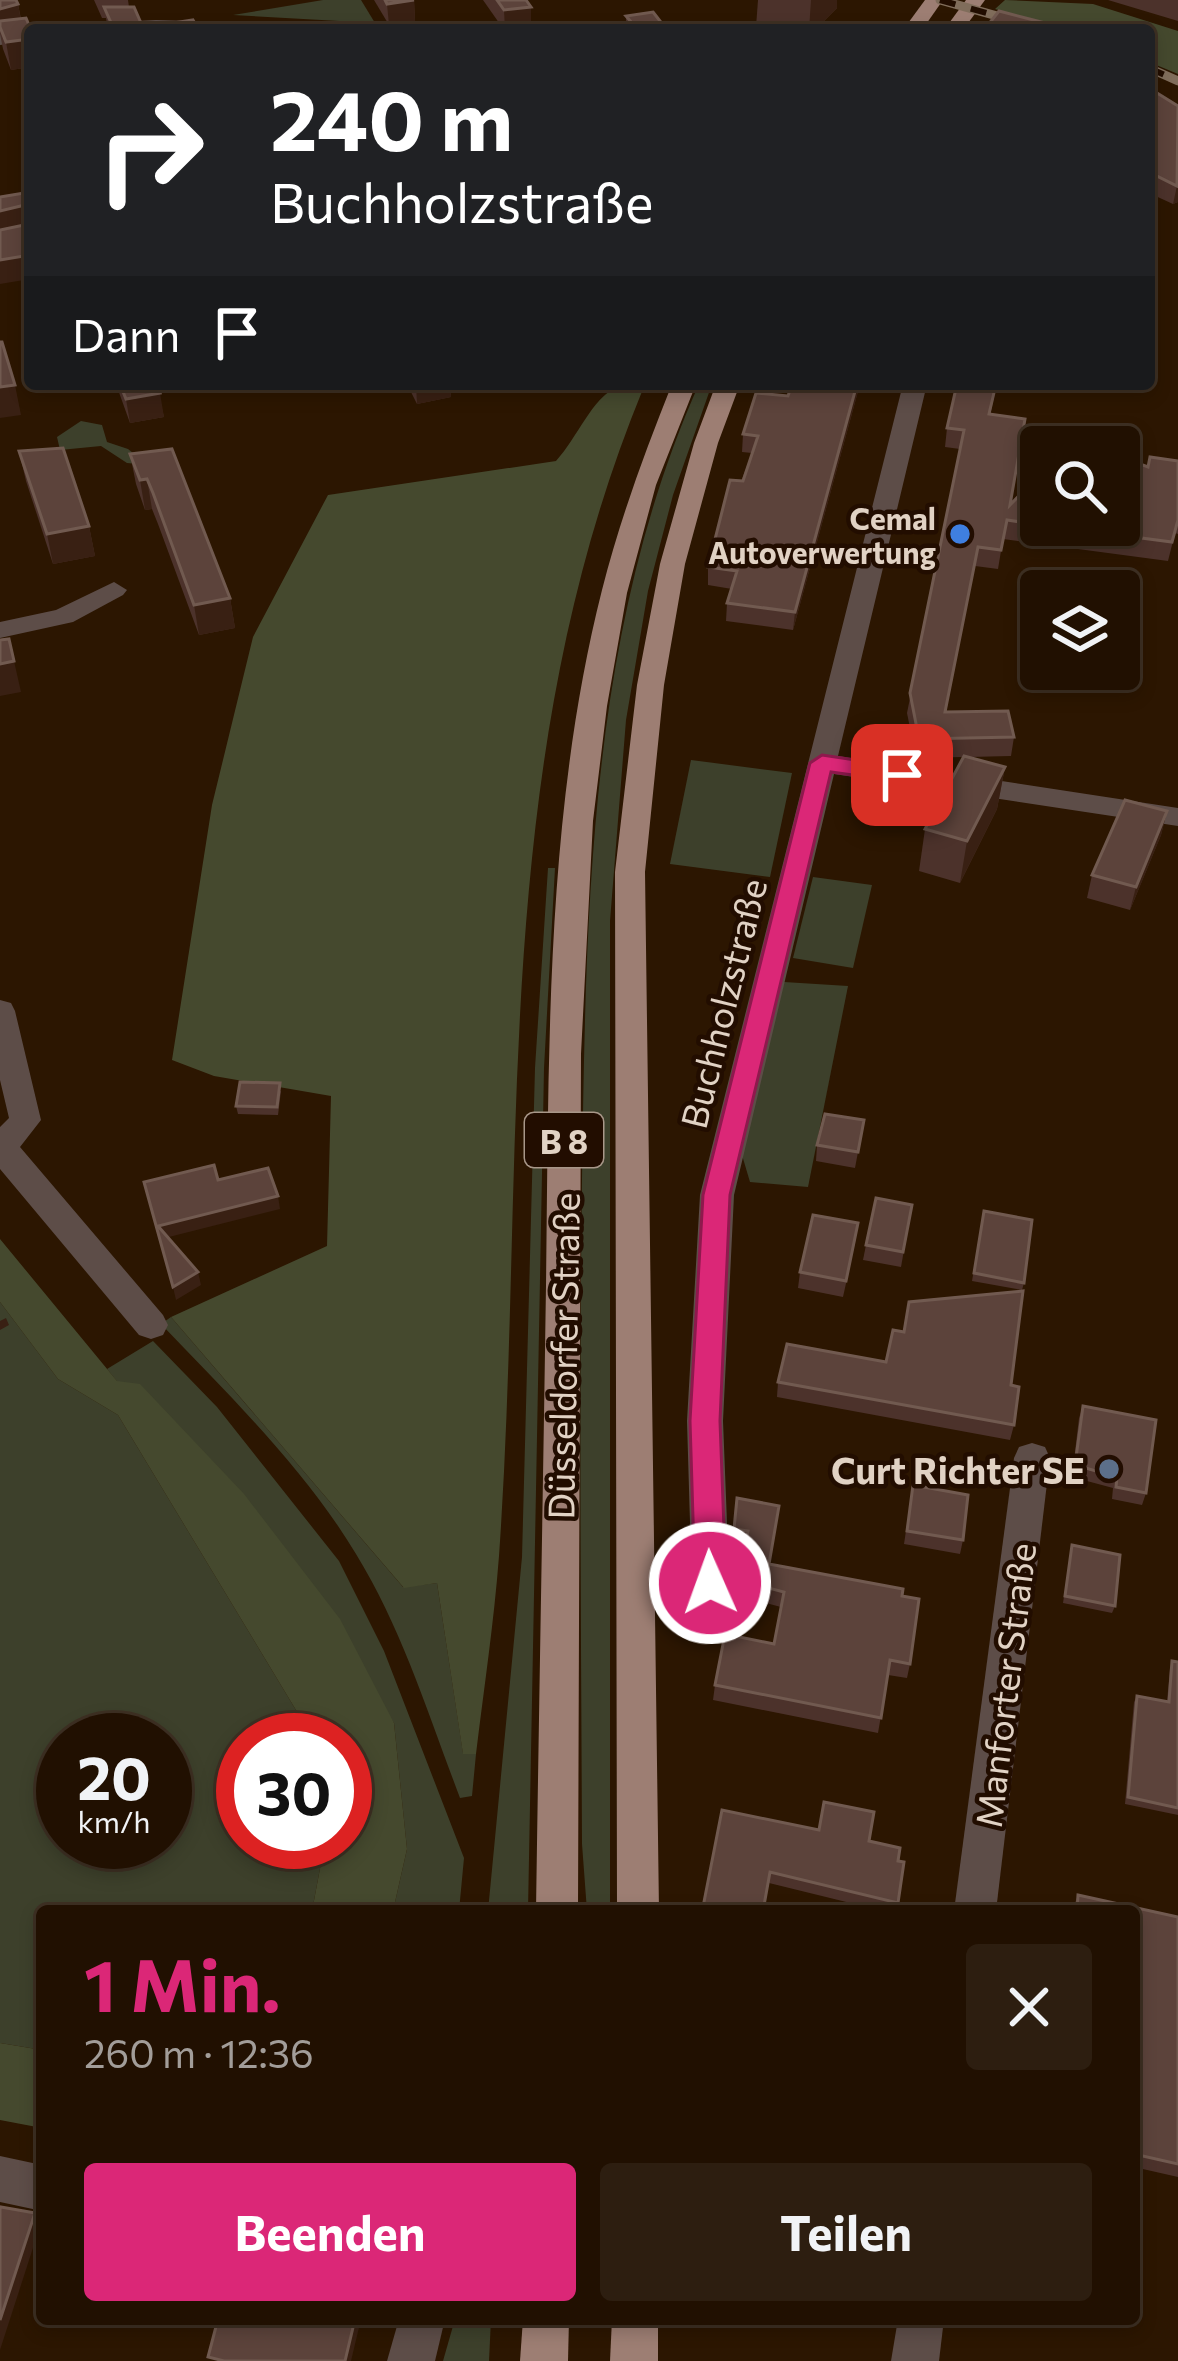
<!DOCTYPE html>
<html lang="de">
<meta charset="utf-8">
<style>
:root{--surface:#211001;--page:#2d1e10;--text:#f1f3f6;--muted:#a29d99;--line:#3e3023;--accent:#db2777}
body{margin:0;font-family:Commissioner,sans-serif;background:var(--page);color:var(--text);height:100vh;display:flex;flex-direction:column;font-size:45px;white-space:nowrap}
*{box-sizing:border-box;margin:0}
p{font-size:39px;color:var(--muted)}
.icon{flex:none;width:66px;height:66px;fill:none;stroke:currentColor;stroke-width:2;stroke-linecap:round;stroke-linejoin:round}
.map{position:relative;flex:1;overflow:hidden}
.side{position:absolute;left:36px;top:1905px;width:1104px;height:420px;display:flex;flex-direction:column;background:var(--surface);border-radius:12px;box-shadow:0 6px 18px #0003,0 0 0 3px var(--line)}
.side>*{flex:none}
.banner{position:absolute;left:24px;top:24px;width:1131px;height:366px;border-radius:12px;box-shadow:0 6px 18px #0003,0 0 0 3px var(--line);background:#202124;color:#fff;overflow:hidden}
.tools{position:absolute;left:1020px;top:426px;display:grid;gap:24px}
.tools a{display:grid;place-items:center;width:120px;height:120px;border-radius:12px;background:var(--surface);box-shadow:0 6px 18px #0003,0 0 0 3px var(--line);font-size:60px}
.speed{position:absolute;left:36px;top:1713px;display:flex;gap:24px;font-size:60px;font-weight:700;text-align:center}
.speed>*{display:grid;place-content:center;width:156px;height:156px;border-radius:50%;background:var(--surface);box-shadow:0 6px 18px #0003,0 0 0 3px var(--line);line-height:1}
.speed small{font-size:30px;font-weight:400}
.speed .limit{border:18px solid #d22;background:#fff;color:#111}
.pin{position:absolute;display:grid;place-items:center;width:102px;height:102px;color:#fff;margin:-51px;border-radius:24px;box-shadow:0 6px 18px #0006}
.me{position:absolute;width:132px;margin:-66px;rotate:358deg;stroke-linejoin:round;filter:drop-shadow(0 0 9px #0008)}
.turn{display:flex;align-items:center;gap:42px;height:252px;padding:0 48px;font-size:54px}
.turn .icon{width:156px;height:156px;stroke-width:2.5}
.turn b{display:block;font-size:84px;line-height:102px}
.then{display:flex;align-items:center;height:114px;padding:0 48px;background:#0003;gap:24px;font-size:45px}
.round{display:grid;place-items:center;flex:none;width:126px;height:126px;border-radius:12px;background:var(--page)}
.summary{display:flex;align-items:center;justify-content:space-between;height:204px;padding:0 48px}
h1{font-size:72px;font-weight:700;line-height:90px;color:var(--accent)}
.primary-button{display:flex;gap:24px;margin-top:auto;padding:24px 48px}
.primary-button a{flex:1;height:138px;border-radius:12px;background:var(--accent);color:#fff;font-size:48px;font-weight:700;line-height:138px;text-align:center}
.primary-button a+a{background:var(--page);color:var(--text)}
.map>svg:first-child{display:block}
.green{fill:#3d402b;fill-rule:evenodd}
.forest{fill:#45492e}
.lines{fill:none;stroke-linecap:round;stroke-linejoin:round}
.minor{fill:#5d4d48;fill-rule:evenodd}
.primary{fill:#9d7e73;fill-rule:evenodd}
.rail-casing{stroke:#806d5b;stroke-width:9}
.rail{stroke:#220d00;stroke-width:6;stroke-dasharray:16;stroke-linecap:butt}
.wall{fill:#4c322b}
.shaded-wall{fill:#392013}
.building{fill:#5c433b;stroke:#715a50;stroke-width:3}
.route{fill:#db2777;stroke:#8e194d;stroke-width:3}
.shop-dot{fill:#3f7fe0;stroke:#220d00;stroke-width:4.5}
.service-dot{fill:#5c6f8a;stroke:#220d00;stroke-width:4.5}
.labels{text-anchor:middle;dominant-baseline:central;stroke-width:9;stroke-linejoin:round;paint-order:stroke}
.far-poi-label{font-size:30px;font-weight:bold;fill:#e1d2c4;stroke:#220d00;text-anchor:end}
.shield{fill:#220d00;stroke:#a89789;stroke-width:3}
.shield-label{font-size:33px;font-weight:bold;fill:#e1d2c4}
.street-label{font-size:36px;fill:#e1d2c4;stroke:#220d00}
.poi-label{font-size:36px;font-weight:bold;fill:#e1d2c4;stroke:#220d00;text-anchor:end}
</style>
<div class="map">
<svg width="1178" height="2361" viewBox="0 0 1178 2361">
<rect width="100%" height="100%" fill="#2c1601"/>
<g class="green">
<polygon points="323,0 361,0 375,23 233,15"/>
<path d="M699 384H712L673 495 648 591 626 720 610 921V1911H587L582 1844C581 1622 579 1401 582 1179 586 912 588 632 699 384Z"/>
<polygon points="81,421 102,425 107,442 128,449 148,465 127,463 101,446 60,450 57,437"/>
<polygon points="691,760 792,773 770,877 670,864"/>
<polygon points="548,868 555,868 544,1068 528,1911 488,1911 522,1557 535,1068"/>
<polygon points="813,877 872,885 853,968 793,958"/>
<polygon points="784,982 848,986 808,1187 750,1182 742,1155"/>
<path d="M0 1302 58 1379 118 1415 314 1740H243V1842H325L312 1911H42V2050L0 2043ZM63 1740H165V1842H63Z"/>
<path d="M171 1317 403 1587 437 1583 463 1753 476 1754 472 1796 460 1798C429 1716 402 1629 356 1554 305 1469 229 1395 161 1324Z"/>
<polygon points="153,1341 217,1407 339,1561 384,1651 464,1858 459,1911 393,1911 407,1849 394,1723 107,1369"/>
<polygon points="455,2319 491,2319 489,2361 443,2361"/>
</g>
<g class="forest">
<polygon points="1005,0 1093,4 1178,31 1178,74 1149,62 1149,30 1063,30 995,9"/>
<path d="M618 386 643 389C487 768 527 1158 499 1556 494 1622 484 1688 476 1754H463L437 1583 404 1588 171 1317 327 1246 331 1096 214 1076 172 1060 212 805 253 637 328 495 556 461C578 437 591 399 618 386Z"/>
<polygon points="0,1239 117,1381 140,1384 244,1494 340,1619 394,1723 407,1849 393,1911 312,1911 325,1842 345,1842 345,1740 314,1740 118,1415 58,1379 0,1302"/>
<polygon points="0,2043 42,2050 42,2128 0,2120"/>
</g>
<g class="lines">
<g class="minor">
<polygon points="156,20 299,24 308,30 65,30 74,24"/>
<polygon points="30,29 30,41 0,45 0,33"/>
<polygon points="903,384 927,384 838,756 1178,808 1178,826 834,774 734,1195 723,1421 731,1624 726,1636 712,1641 698,1636 693,1624 687,1421 700,1195"/>
<polygon points="114,582 127,590 123,595 73,622 0,638 0,622 56,610"/>
<polygon points="0,1000 11,1003 15,1011 41,1120 20,1147 163,1315 168,1325 163,1335 151,1339 139,1335 0,1169 0,1127 9,1118 0,1080"/>
<polygon points="1032,1443 1045,1447 1050,1458 996,1911 954,1911 1014,1458 1019,1447"/>
<polygon points="0,2156 42,2165 42,2211 0,2202"/>
<polygon points="399,2319 445,2319 435,2361 387,2361"/>
<polygon points="898,2319 944,2319 939,2361 891,2361"/>
</g>
<g class="primary">
<polygon points="925,0 943,0 922,30 903,30"/>
<polygon points="966,0 985,0 963,30 944,30"/>
<path d="M672 384H696L656 485 627 593 607 706 593 821 581 1054 578 1911H536C539 1702 543 1494 546 1285 549 1054 545 815 602 590 620 519 645 452 672 384Z"/>
<polygon points="716,384 740,384 718,443 685,564 664,685 645,872 659,1911 617,1911 615,872 637,685 660,564 694,443"/>
<polygon points="523,2319 569,2319 568,2361 520,2361"/>
<polygon points="612,2319 658,2319 658,2361 610,2361"/>
</g>
<defs>
<g id="rail">
<polyline points="940,0 1047,30"/>
<polyline points="1149,68 1178,81"/>
</g>
</defs>
<use href="#rail" class="rail-casing"/>
<use href="#rail" class="rail"/>
</g>
<g class="wall">
<polygon points="0,0 18,4 21,19 30,30 30,67 11,70 3,49 0,34"/>
<polygon points="94,0 128,0 129,7 142,30 108,30 106,18 102,18"/>
<polygon points="374,0 414,0 415,21 389,25"/>
<polygon points="483,0 526,0 531,7 531,28 504,30"/>
<polygon points="758,0 837,0 837,8 815,30 771,30 756,27"/>
<polygon points="1108,0 1178,0 1178,21"/>
<polygon points="626,16 667,30 626,30"/>
<polygon points="1149,88 1178,106 1178,202 1173,204 1149,193"/>
<polygon points="116,384 156,384 164,417 130,423"/>
<polygon points="407,384 450,384 451,397 417,404"/>
<polygon points="792,384 860,384 793,630 726,621 727,603 732,589 708,585 708,567 752,453 742,452 743,434 788,396"/>
<polygon points="997,384 990,415 1010,505 1148,467 1178,461 1178,534 1175,533 1168,561 1003,539 998,569 975,566 946,712 1014,737 1011,756 969,757 1005,767 997,809 960,883 919,871 925,829 963,757 916,758 907,713 960,449 945,447 947,428"/>
<polygon points="19,451 89,526 95,556 53,564 26,481"/>
<polygon points="130,454 230,598 235,628 199,635 158,524 152,509 145,510 136,484"/>
<polygon points="1167,811 1161,835 1130,910 1087,898 1092,875"/>
<polygon points="281,1091 278,1115 238,1114 236,1106"/>
<polygon points="864,1120 855,1168 816,1161 817,1145"/>
<polygon points="912,1205 901,1267 863,1260 866,1245"/>
<polygon points="984,1211 1024,1283 1022,1290 972,1281"/>
<polygon points="856,1238 843,1297 798,1288 800,1272"/>
<polygon points="778,1382 1011,1385 1014,1425 1010,1440 777,1397"/>
<polygon points="1083,1406 1146,1493 1142,1505 1112,1499 1113,1488 1072,1477 1079,1418"/>
<polygon points="913,1485 963,1540 960,1554 904,1544"/>
<polygon points="737,1498 770,1564 902,1596 910,1664 907,1678 888,1675 878,1733 713,1700 715,1685 774,1644 781,1607 736,1595 733,1572 735,1557 742,1559 745,1546 732,1544"/>
<polygon points="1072,1545 1115,1606 1112,1613 1063,1603"/>
<polygon points="1172,1661 1178,1662 1178,1815 1125,1804 1134,1702 1137,1696 1167,1702 1170,1668"/>
<polygon points="722,1810 869,1841 898,1861 898,1903 896,1911 883,1911 769,1883 763,1911 702,1911"/>
<polygon points="1078,1895 1178,1917 1178,2177 1134,2167 1134,1911 1072,1911"/>
</g>
<g class="shaded-wall">
<polygon points="414,0 415,21 389,25 387,4"/>
<polygon points="811,0 837,0 837,8 815,30 809,30"/>
<polygon points="18,4 22,26 0,27 0,9"/>
<polygon points="531,7 531,28 505,30 504,10"/>
<polygon points="141,23 142,30 113,30 113,27"/>
<polygon points="30,39 30,67 11,70 6,42"/>
<polygon points="1178,185 1178,202 1173,204 1177,186"/>
<polygon points="25,205 29,228 0,236 0,211"/>
<polygon points="30,255 30,279 0,284 0,260"/>
<polygon points="416,384 450,384 451,397 417,404"/>
<polygon points="857,384 860,384 793,630 795,612"/>
<polygon points="15,385 21,415 0,418 0,387"/>
<polygon points="160,393 164,417 130,423 126,399"/>
<polygon points="147,479 152,509 145,510 140,480"/>
<polygon points="89,526 95,556 53,564 47,534"/>
<polygon points="230,598 235,628 199,635 194,605"/>
<polygon points="9,639 21,692 0,696 0,664"/>
<polygon points="1005,767 997,809 960,883 967,841"/>
<polygon points="1167,811 1161,835 1130,910 1136,887"/>
<polygon points="278,1196 280,1209 161,1239 158,1226"/>
<polygon points="198,1272 201,1285 176,1300 173,1287"/>
<polygon points="6,1318 9,1325 0,1330 0,1321"/>
<polygon points="35,2213 41,2223 0,2350 0,2320"/>
<polygon points="355,2319 361,2319 351,2361 345,2361"/>
</g>
<g class="building">
<polygon points="0,0 16,0 18,4 0,9"/>
<polygon points="385,0 414,0 387,4"/>
<polygon points="497,0 526,0 531,7 504,10"/>
<polygon points="104,7 134,7 141,23 113,27"/>
<polygon points="999,11 1045,23 1062,30 984,30"/>
<polygon points="653,12 667,30 638,30 626,16"/>
<polygon points="26,18 31,30 30,39 6,42 0,27 0,21"/>
<polygon points="193,20 199,30 170,30 167,24"/>
<polygon points="1149,88 1178,106 1177,186 1149,172"/>
<polygon points="30,192 30,209 25,205 0,211 0,197"/>
<polygon points="30,209 30,255 0,260 0,230 29,224"/>
<polygon points="0,342 2,342 15,385 0,387"/>
<polygon points="120,384 156,384 160,393 126,399"/>
<polygon points="792,384 857,384 795,612 727,603 737,571 708,567 730,480 743,481 758,436 743,434 756,393 788,396"/>
<polygon points="957,384 996,384 989,414 1025,419 1010,505 1041,473 1041,525 1007,520 1001,550 978,547 945,712 1008,711 1014,737 919,739 910,693 964,430 947,428"/>
<polygon points="63,448 89,526 47,534 19,451"/>
<polygon points="172,449 230,598 194,605 153,493 147,479 140,480 130,454"/>
<polygon points="1121,457 1148,467 1150,457 1178,461 1178,520 1172,542 1043,525 1119,525 1119,459"/>
<polygon points="9,639 14,661 0,664 0,640"/>
<polygon points="964,756 1005,767 967,841 925,829"/>
<polygon points="1125,800 1167,811 1136,887 1092,875"/>
<polygon points="240,1082 280,1083 277,1107 236,1106"/>
<polygon points="825,1114 864,1120 858,1152 817,1145"/>
<polygon points="214,1165 218,1180 268,1168 278,1196 158,1226 198,1272 173,1287 144,1182"/>
<polygon points="876,1198 912,1205 903,1252 866,1245"/>
<polygon points="984,1211 1032,1220 1024,1283 974,1273"/>
<polygon points="813,1215 858,1223 846,1281 800,1272"/>
<polygon points="1023,1291 1011,1385 1019,1387 1014,1425 778,1382 787,1344 886,1362 893,1330 904,1332 909,1302"/>
<polygon points="1083,1406 1156,1420 1146,1493 1116,1487 1117,1477 1075,1465"/>
<polygon points="913,1485 968,1495 963,1540 907,1531"/>
<polygon points="737,1498 779,1506 769,1564 903,1589 902,1596 919,1599 910,1664 890,1660 881,1718 715,1685 725,1634 774,1644 784,1592 738,1580 735,1557 742,1559 748,1531 734,1529"/>
<polygon points="1072,1545 1120,1555 1115,1606 1065,1596"/>
<polygon points="1172,1661 1178,1662 1178,1808 1128,1797 1137,1696 1169,1702"/>
<polygon points="824,1802 874,1812 869,1841 900,1848 898,1861 904,1862 898,1903 770,1872 763,1911 724,1911 703,1907 722,1810 819,1830"/>
<polygon points="1078,1895 1178,1917 1178,2164 1134,2154 1134,1911 1077,1911"/>
<polygon points="1,2207 35,2213 0,2320 0,2209"/>
<polygon points="218,2319 355,2319 345,2361 224,2361 208,2357"/>
</g>
<polygon class="route" points="822,755 902,767 913,775 902,782 831,772 730,1195 720,1421 726,1583 721,1593 710,1597 699,1593 695,1583 690,1421 703,1195 810,763"/>
<circle class="shop-dot" cx="960" cy="534" r="12"/>
<circle class="service-dot" cx="1109" cy="1469" r="12"/>
<g class="labels">
<g class="far-poi-label">
<text x="936" y="517">Cemal<tspan x="936" dy="34">Autoverwertung</tspan></text>
</g>
<rect class="shield" x="525" y="1113" width="78" height="54" rx="9"/>
<g class="shield-label">
<text x="564" y="1140">B 8</text>
</g>
<g class="street-label">
<text transform="translate(722 1003) rotate(-76)">Buchholzstraße</text>
<text transform="translate(562 1356) rotate(-89)">Düsseldorfer Straße</text>
<text transform="translate(1004 1685) rotate(-83)">Manforter Straße</text>
</g>
<g class="poi-label">
<text x="1085" y="1469">Curt Richter SE</text>
</g>
</g>
</svg>
<div class="tools">
<a><svg class="icon" aria-label="search" viewBox="0 0 24 24"><circle cx="10" cy="10" r="6"/><path d="M15 15l6 6"/></svg></a>
<a><svg class="icon" aria-label="layers" viewBox="0 0 24 24"><path d="M12 4l9 5-9 5-9-5zM3 14l9 5 9-5"/></svg></a>
</div>
<div class="speed"><div>20<small>km/h</small></div><div class="limit">30</div></div>
<div class="pin" style="left:902px;top:775px;background:#d93025"><svg class="icon" aria-label="arrive" viewBox="0 0 24 24"><path d="M6 21V4h12l-3 4 3 4H6"/></svg></div>
<svg class="me" style="left:710px;top:1583px" viewBox="-20 -20 40 40"><circle r="17" fill="#db2777" stroke="#fff" stroke-width="3"/><path d="M0-11L8 9 0 5-8 9z" fill="#fff"/></svg>
<div class="banner">
<div class="turn"><svg class="icon" aria-label="right" viewBox="0 0 24 24"><path d="M7 20v-9h11M14 6l5 5-5 5"/></svg><div><b>240 m</b>Buchholzstraße</div></div>
<div class="then">Dann<svg class="icon" aria-label="arrive" viewBox="0 0 24 24"><path d="M6 21V4h12l-3 4 3 4H6"/></svg></div>
</div>
<section class="side">
<div class="summary"><div><h1>1 Min.</h1><p>260 m · 12:36</p></div><a class="round"><svg class="icon" aria-label="close" viewBox="0 0 24 24"><path d="M6 6l12 12M18 6L6 18"/></svg></a></div>
<div class="primary-button"><a>Beenden</a><a>Teilen</a></div>
</section>
</div>
